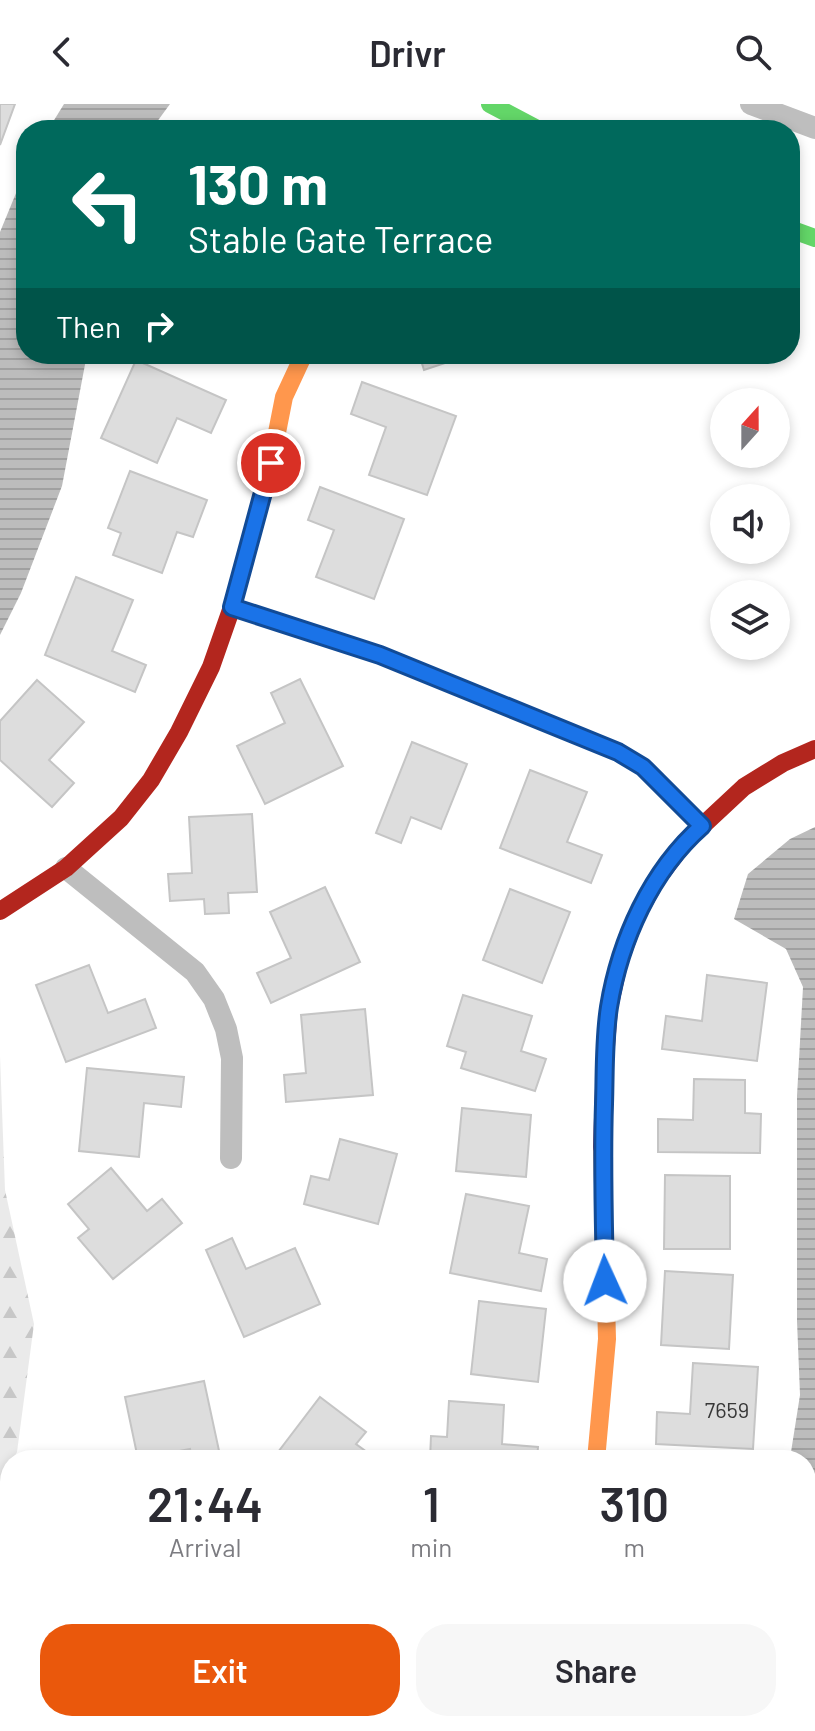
<!DOCTYPE html>
<style>
:root{--surface:#fff;--page:#f7f7f7;--text:#2b2b33;--muted:#7c7c81;--accent:#ea580c}
body{margin:0;font-family:Barlow,sans-serif;background:var(--page);color:var(--text);height:100vh;display:flex;flex-direction:column;font-size:30px;white-space:nowrap}
*{box-sizing:border-box;margin:0}
p{font-size:26px;color:var(--muted)}
.icon{flex:none;width:44px;height:44px;fill:none;stroke:currentColor;stroke-width:2;stroke-linecap:round;stroke-linejoin:round}
.map{position:relative;flex:1;overflow:hidden}
.drawer{position:absolute;left:0px;top:1346px;width:816px;height:282px;display:flex;flex-direction:column;background:var(--surface);border-radius:32px 32px 0 0;box-shadow:0 4px 12px #0003}
.drawer>*{flex:none}
.hud{position:absolute;left:16px;top:16px;width:784px;height:244px;border-radius:32px;box-shadow:0 4px 12px #0003;background:#00695c;color:#fff;overflow:hidden}
.needle{width:52px;rotate:21deg}
.controls{position:absolute;left:710px;top:284px;display:grid;gap:16px}
.controls a{display:grid;place-items:center;width:80px;height:80px;border-radius:50%;background:var(--surface);box-shadow:0 4px 12px #0003;font-size:40px}
.pin{position:absolute;display:grid;place-items:center;width:68px;height:68px;color:#fff;margin:-34px;border:4px solid #fff;border-radius:50%;box-shadow:0 2px 8px #0007}
.me{position:absolute;width:88px;margin:-44px;rotate:358deg;stroke-linejoin:round;filter:drop-shadow(0 0 6px #0008)}
.turn{display:flex;align-items:center;gap:28px;height:168px;padding:0 40px;font-size:36px}
.turn .icon{width:104px;height:104px;stroke-width:2.5}
.turn b{display:block;font-size:56px;line-height:68px}
.then{display:flex;align-items:center;height:76px;padding:0 40px;background:#0003;gap:16px;font-size:30px}
.eta{display:flex;justify-content:space-evenly;align-items:center;height:136px;text-align:center}
.eta b{font-size:48px;font-weight:600;line-height:56px}
.cta{display:flex;gap:16px;margin-top:auto;padding:16px 40px}
.cta a{flex:1;height:92px;border-radius:32px;background:var(--accent);color:#fff;font-size:32px;font-weight:600;line-height:92px;text-align:center}
.cta a+a{background:var(--page);color:var(--text)}
header{display:flex;justify-content:space-between;align-items:center;height:104px;padding:0 40px;background:var(--surface);font-size:36px;font-weight:600}
.map>svg:first-child{display:block}
.forest{fill:url(#forest-firs)}
.water{fill:url(#water-rules)}
.building{fill:#ddd;stroke:#c5c5c5;stroke-width:2}
.lines{fill:none;stroke-linecap:round;stroke-linejoin:round}
.street{stroke:#bebebe;stroke-width:22}
.fast{stroke:#63d668;stroke-width:18}
.slow{stroke:#ff974d;stroke-width:18}
.jam{stroke:#b3261e;stroke-width:18}
.route-casing{stroke:#114b97;stroke-width:20}
.route{stroke:#1a73e8;stroke-width:14}
.labels{text-anchor:middle;dominant-baseline:central;stroke-width:8;stroke-linejoin:round;paint-order:stroke}
.number-label{font-size:22px;fill:#373737}
</style>
<header><svg class="icon" aria-label="back" viewBox="0 0 24 24"><path d="M15 5l-7 7 7 7"/></svg>Drivr<svg class="icon" aria-label="search" viewBox="0 0 24 24"><circle cx="10" cy="10" r="6"/><path d="M15 15l6 6"/></svg></header>
<div class="map">
<svg width="815" height="1627" viewBox="0 0 815 1627">
<defs>
<pattern id="forest-firs" width="22" height="20" patternUnits="userSpaceOnUse" patternTransform="scale(2)"><rect width="22" height="20" fill="#eaeaea"/><path d="M5 1l3.5 6h-7zM16 11l3.5 6h-7z" fill="#c7c7c7"/></pattern>
<pattern id="water-rules" width="6" height="5" patternUnits="userSpaceOnUse" patternTransform="scale(2)"><rect width="6" height="5" fill="#bcbcbc"/><path d="M0 2.5h6" fill="none" stroke="#a0a0a0"/></pattern>
</defs>
<rect width="100%" height="100%" fill="#fff"/>
<polygon class="forest" points="0,952 5,1086 34,1220 17,1348 13,1356 10,1356 10,1363 0,1386"/>
<g class="water">
<polygon points="64,0 170,0 151,26 48,26"/>
<polygon points="26,65 26,250 87,250 62,382 21,489 0,531 0,128"/>
<polygon points="815,723 815,1431 806,1406 806,1356 793,1356 791,1348 800,1291 797,1217 797,992 803,883 786,845 734,815 748,770 790,735"/>
</g>
<g class="building">
<polygon points="0,0 15,0 0,41"/>
<polygon points="419,250 472,250 424,266"/>
<polygon points="136,256 226,296 211,329 177,314 157,359 101,334"/>
<polygon points="362,278 456,312 427,391 369,371 386,323 351,310"/>
<polygon points="130,367 207,396 193,433 177,428 162,469 113,451 121,429 108,424"/>
<polygon points="320,383 404,415 374,495 316,473 334,426 308,416"/>
<polygon points="76,473 133,496 112,547 146,561 135,588 45,551"/>
<polygon points="300,575 343,662 265,700 237,642 285,619 271,589"/>
<polygon points="37,576 84,618 49,656 74,679 52,703 0,656 0,617"/>
<polygon points="412,638 467,660 441,725 411,713 401,739 376,729"/>
<polygon points="530,666 587,688 567,738 602,751 591,779 500,744"/>
<polygon points="252,710 257,788 228,789 229,809 205,810 204,795 170,797 168,770 192,769 189,713"/>
<polygon points="325,783 360,858 271,899 257,869 291,854 270,808"/>
<polygon points="510,785 570,808 542,879 483,856"/>
<polygon points="89,861 108,909 145,895 156,924 66,958 36,881"/>
<polygon points="707,871 767,879 757,957 662,945 666,912 702,917"/>
<polygon points="463,891 532,912 521,947 546,955 535,987 461,964 466,948 447,942"/>
<polygon points="365,905 373,991 286,998 284,971 306,969 301,911"/>
<polygon points="87,964 184,973 181,1003 144,999 139,1053 79,1047"/>
<polygon points="694,975 745,976 745,1009 761,1010 760,1049 658,1048 658,1015 693,1016"/>
<polygon points="462,1004 531,1011 526,1073 456,1067"/>
<polygon points="340,1035 397,1050 378,1120 304,1100 311,1072 329,1076"/>
<polygon points="111,1064 147,1107 162,1095 182,1119 113,1175 78,1134 89,1125 68,1100"/>
<polygon points="665,1071 730,1072 730,1145 664,1145"/>
<polygon points="466,1090 529,1102 519,1149 547,1155 541,1187 450,1169"/>
<polygon points="232,1134 246,1165 295,1144 320,1200 244,1233 206,1146"/>
<polygon points="665,1167 733,1171 729,1245 661,1241"/>
<polygon points="479,1197 546,1205 538,1278 471,1270"/>
<polygon points="693,1259 758,1263 753,1345 656,1340 657,1308 690,1310"/>
<polygon points="204,1277 221,1356 192,1356 190,1345 138,1355 125,1293"/>
<polygon points="320,1293 366,1328 356,1340 371,1351 368,1356 272,1356"/>
<polygon points="449,1297 504,1301 502,1340 538,1343 537,1356 430,1356 431,1332 447,1333"/>
<polygon points="0,1522 10,1525 10,1584 0,1582"/>
<polygon points="10,1607 10,1618 86,1618 92,1627 0,1627 0,1614"/>
<polygon points="147,1618 226,1618 231,1627 152,1627"/>
<polygon points="400,1618 440,1618 446,1627 385,1627"/>
<polygon points="586,1618 609,1618 614,1627 566,1627"/>
</g>
<g class="lines">
<g class="street">
<polyline points="751,0 815,24"/>
<polyline points="66,764 195,868 214,895 226,925 232,954 231,1054"/>
<polyline points="306,1618 311,1627"/>
<polyline points="683,1618 691,1627"/>
</g>
<g class="fast">
<polyline points="490,0 539,26"/>
<polyline points="790,125 815,134"/>
<polyline points="529,612 618,648 643,663 702,722"/>
</g>
<g class="slow">
<polyline points="257,410 271,359 284,293 304,250"/>
<polyline points="232,503 380,551 529,612"/>
<polyline points="596,1356 607,1235 602,1043"/>
</g>
<g class="jam">
<polyline points="0,807 66,764 121,714 151,676 179,628 211,563 232,503 257,410"/>
<polyline points="602,1043 605,955 609,904 619,859 635,815 657,775 685,738 744,683 783,659 815,645"/>
</g>
</g>
<g class="lines">
<defs>
<path id="route" d="M271 359 232 503 380 551 618 648 643 663 702 722C651 767 620 836 609 903 604 935 605 968 604 1000 602 1059 604 1118 605 1177"/>
</defs>
<use href="#route" class="route-casing"/>
<use href="#route" class="route"/>
</g>
<g class="labels">
<g class="number-label">
<text x="727" y="1305">7659</text>
</g>
</g>
</svg>
<div class="controls">
<a><svg class="needle" viewBox="-14 -14 28 28"><path d="M0-13l5 13h-10z" fill="#e53935"/><path d="M0 13l5-13h-10z" fill="#7c7c81"/></svg></a>
<a><svg class="icon" aria-label="sound" viewBox="0 0 24 24"><path d="M4 9h4l5-4v14l-5-4H4zM17 9q2 3 0 6"/></svg></a>
<a><svg class="icon" aria-label="layers" viewBox="0 0 24 24"><path d="M12 4l9 5-9 5-9-5zM3 14l9 5 9-5"/></svg></a>
</div>
<div class="pin" style="left:271px;top:359px;background:#d93025"><svg class="icon" aria-label="arrive" viewBox="0 0 24 24"><path d="M6 21V4h12l-3 4 3 4H6"/></svg></div>
<svg class="me" style="left:605px;top:1177px" viewBox="-20 -20 40 40"><circle r="19" fill="#fff"/><path d="M0-13L10 11 0 6-10 11z" fill="#1a73e8"/></svg>
<div class="hud">
<div class="turn"><svg class="icon" aria-label="left" viewBox="0 0 24 24"><path d="M17 20v-9H6M10 6l-5 5 5 5"/></svg><div><b>130 m</b>Stable Gate Terrace</div></div>
<div class="then">Then<svg class="icon" aria-label="right" viewBox="0 0 24 24"><path d="M7 20v-9h11M14 6l5 5-5 5"/></svg></div>
</div>
<section class="drawer">
<div class="eta">
<div><b>21:44</b><p>Arrival</p></div>
<div><b>1</b><p>min</p></div>
<div><b>310</b><p>m</p></div>
</div>
<div class="cta"><a>Exit</a><a>Share</a></div>
</section>
</div>
